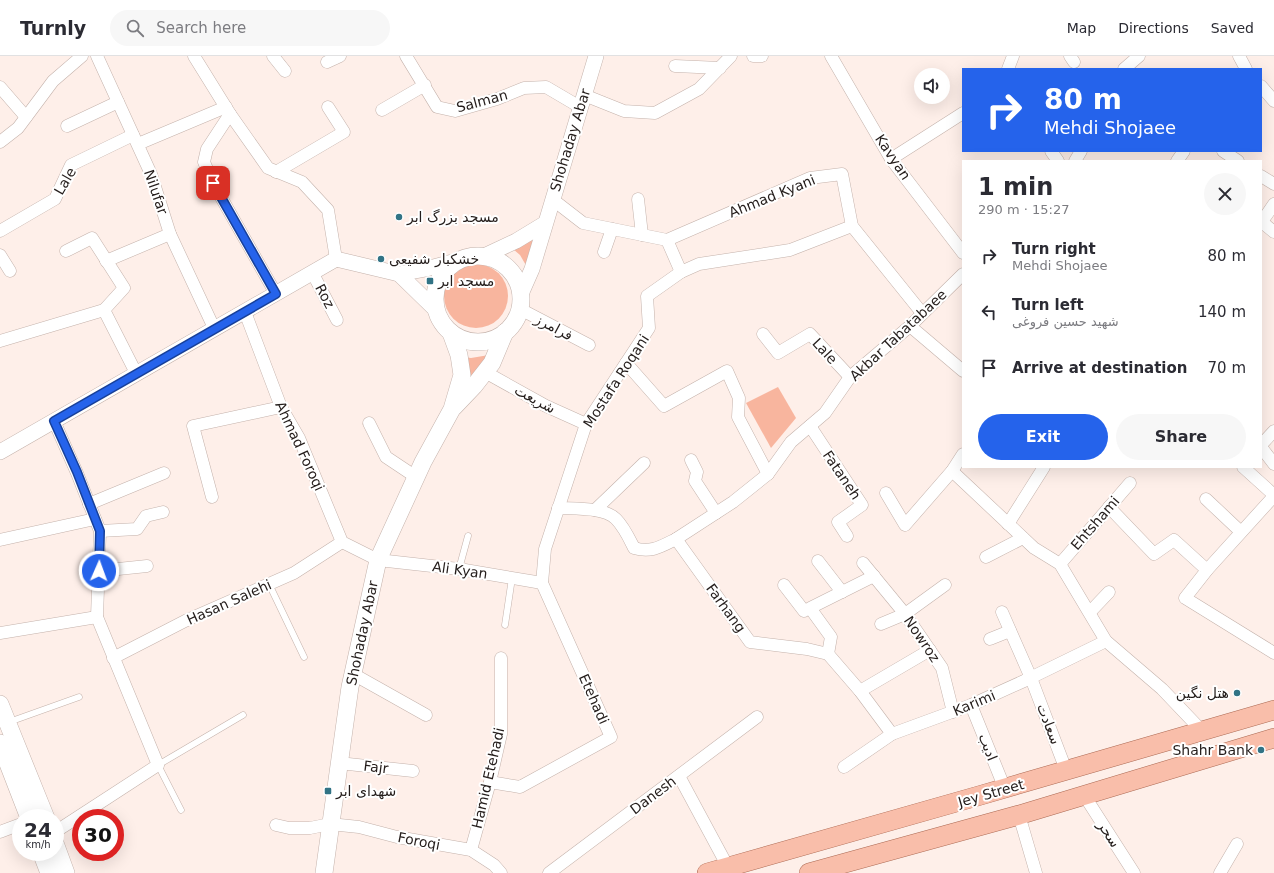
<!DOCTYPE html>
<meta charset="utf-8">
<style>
:root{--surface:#fff;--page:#f7f7f7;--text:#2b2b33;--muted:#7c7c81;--line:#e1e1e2;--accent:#2563eb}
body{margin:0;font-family:"DejaVu Sans",Cairo,sans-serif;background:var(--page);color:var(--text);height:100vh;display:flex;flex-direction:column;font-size:15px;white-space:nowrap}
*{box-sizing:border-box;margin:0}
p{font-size:13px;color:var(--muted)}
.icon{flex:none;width:22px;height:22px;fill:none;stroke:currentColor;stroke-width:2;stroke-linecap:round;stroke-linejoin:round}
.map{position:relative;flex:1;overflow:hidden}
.panel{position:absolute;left:962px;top:104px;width:300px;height:308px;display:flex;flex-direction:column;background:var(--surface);border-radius:0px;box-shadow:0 4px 16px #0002}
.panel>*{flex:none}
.banner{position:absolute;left:962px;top:12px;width:300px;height:84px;border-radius:0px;box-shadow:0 4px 16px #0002;background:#2563eb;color:#fff;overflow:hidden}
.fabs{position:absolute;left:914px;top:12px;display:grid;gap:8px}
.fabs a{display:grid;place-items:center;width:36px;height:36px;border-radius:50%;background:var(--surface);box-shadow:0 4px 16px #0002;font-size:20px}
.speed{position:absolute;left:12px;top:753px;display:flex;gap:8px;font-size:20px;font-weight:700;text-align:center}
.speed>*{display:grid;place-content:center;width:52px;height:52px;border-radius:50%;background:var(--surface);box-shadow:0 4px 16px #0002;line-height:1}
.speed small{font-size:10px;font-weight:400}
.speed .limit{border:6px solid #d22;background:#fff;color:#111}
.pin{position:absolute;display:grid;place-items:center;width:34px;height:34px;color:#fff;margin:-17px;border-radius:8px;box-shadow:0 2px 6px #0006}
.me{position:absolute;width:44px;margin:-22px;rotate:2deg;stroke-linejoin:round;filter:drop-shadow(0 0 3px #0008)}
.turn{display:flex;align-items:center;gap:14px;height:84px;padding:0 16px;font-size:18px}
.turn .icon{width:52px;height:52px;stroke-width:2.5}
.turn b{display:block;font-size:28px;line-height:34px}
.round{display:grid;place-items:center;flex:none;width:42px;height:42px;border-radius:21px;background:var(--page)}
.summary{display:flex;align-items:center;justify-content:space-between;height:68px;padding:0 16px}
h1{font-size:24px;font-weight:600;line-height:30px}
.primary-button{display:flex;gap:8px;margin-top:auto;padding:8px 16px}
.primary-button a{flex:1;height:46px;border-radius:24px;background:var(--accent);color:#fff;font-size:16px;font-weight:600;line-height:46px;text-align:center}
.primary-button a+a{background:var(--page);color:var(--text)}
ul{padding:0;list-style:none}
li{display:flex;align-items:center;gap:12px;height:56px;padding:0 16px}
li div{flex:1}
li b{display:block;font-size:15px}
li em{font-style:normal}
header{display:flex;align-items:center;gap:24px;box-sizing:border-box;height:56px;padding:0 20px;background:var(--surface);border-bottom:1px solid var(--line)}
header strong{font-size:19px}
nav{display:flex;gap:22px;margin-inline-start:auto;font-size:14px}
.search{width:280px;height:36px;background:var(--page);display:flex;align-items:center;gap:10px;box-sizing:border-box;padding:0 14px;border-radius:22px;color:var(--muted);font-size:15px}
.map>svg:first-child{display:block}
.green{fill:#f8b59e}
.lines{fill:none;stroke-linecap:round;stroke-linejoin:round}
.service-casing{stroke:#c4b2ab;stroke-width:7}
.minor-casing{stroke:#c4b2ab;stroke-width:13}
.tertiary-casing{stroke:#c4b2ab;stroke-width:16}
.secondary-casing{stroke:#c4b2ab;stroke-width:18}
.primary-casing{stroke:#ac6a54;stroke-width:20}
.service{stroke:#fff;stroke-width:6}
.minor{stroke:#fff;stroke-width:12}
.tertiary{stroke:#fff;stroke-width:15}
.secondary{stroke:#fff;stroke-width:17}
.primary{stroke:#f9beaa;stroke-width:19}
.route-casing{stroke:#184099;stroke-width:10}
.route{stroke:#2563eb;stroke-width:7}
.poi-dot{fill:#317385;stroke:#fff;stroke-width:1.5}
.labels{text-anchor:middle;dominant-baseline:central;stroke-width:4;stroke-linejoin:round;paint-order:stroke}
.street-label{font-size:14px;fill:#241d1b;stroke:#fff}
.poi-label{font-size:14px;fill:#241d1b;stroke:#fff;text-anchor:start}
</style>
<header>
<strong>Turnly</strong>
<div class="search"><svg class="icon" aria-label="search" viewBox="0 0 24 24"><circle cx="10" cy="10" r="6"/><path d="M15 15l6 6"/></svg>Search here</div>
<nav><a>Map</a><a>Directions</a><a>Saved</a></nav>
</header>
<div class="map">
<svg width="1274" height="817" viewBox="0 0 1274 817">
<rect width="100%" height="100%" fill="#feefe9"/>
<g class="green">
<polygon points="539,176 527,211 520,199 513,193"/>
<circle cx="476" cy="240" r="32"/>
<polygon points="489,299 465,336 463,301 471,302"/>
<polygon points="778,331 796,362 771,392 746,347"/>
</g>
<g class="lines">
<defs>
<g id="service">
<polyline points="459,513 468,480"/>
<polyline points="269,528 304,601"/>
<polyline points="505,569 512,522"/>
<polyline points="9,666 79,641"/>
<polyline points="181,754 158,709 243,659"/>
</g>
<g id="minor">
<polyline points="97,0 151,118 170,178 214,272"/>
<polyline points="194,0 230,58 207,93 204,106 213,127 276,238"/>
<polyline points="273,0 285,15"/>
<polyline points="406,0 437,51 455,55 497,43 524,32 546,31 580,51"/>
<polyline points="753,0 762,0"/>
<polyline points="831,0 891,103 963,197"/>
<polyline points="1070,0 1074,6"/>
<polyline points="1239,0 1246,13"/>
<polyline points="327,6 340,0"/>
<polyline points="675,10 720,12"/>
<polyline points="1008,13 1013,0"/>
<polyline points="1124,13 1139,0"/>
<polyline points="1261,30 1274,45"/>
<polyline points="0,31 26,61"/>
<polyline points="584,39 624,55 655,57 699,33 731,0"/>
<polyline points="382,54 425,29"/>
<polyline points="230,58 268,112 302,126 328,154 336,203"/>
<polyline points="67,70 118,46"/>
<polyline points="0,86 18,72 53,25 82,0"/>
<polyline points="138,88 226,51"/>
<polyline points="1051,95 1058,105"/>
<polyline points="1223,95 1238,105"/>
<polyline points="891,103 963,57"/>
<polyline points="1075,105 1081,95"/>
<polyline points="1177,105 1184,95"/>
<polyline points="276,116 344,76 328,51"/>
<polyline points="1261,120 1274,128"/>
<polyline points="552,143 583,167 667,184 810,122 842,118 852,170 922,257"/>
<polyline points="638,143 642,179"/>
<polyline points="1261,167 1274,148"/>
<polyline points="1263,167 1274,176"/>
<polyline points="0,175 55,143 71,109 133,79"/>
<polyline points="667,184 681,216"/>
<polyline points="66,195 92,182 124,232 104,254"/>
<polyline points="604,196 612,173"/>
<polyline points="0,199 10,215"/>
<polyline points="106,205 170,178"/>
<polyline points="312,216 337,264"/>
<polyline points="520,253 589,289"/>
<polyline points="245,256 281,351 299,382 342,486 378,504 459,513 542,527"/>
<polyline points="910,270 963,315"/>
<polyline points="763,278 778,297 810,278 850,321"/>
<polyline points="0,285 104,254 136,317"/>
<polyline points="626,307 664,350 727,315 739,342 738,361 768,418"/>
<polyline points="485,316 546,350 586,368"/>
<polyline points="54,365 77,417 100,475 97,561 158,709 55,776"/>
<polyline points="369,367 386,401 416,421"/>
<polyline points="810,370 862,449 838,466 847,480"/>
<polyline points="1261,389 1274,375"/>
<polyline points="1261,391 1274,408"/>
<polyline points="691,404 697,416 695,425 716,457"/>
<polyline points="1243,411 1274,439"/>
<polyline points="952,415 1034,492 1060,508 1106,585 1162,633 1202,675"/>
<polyline points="886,437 905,469 952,415 963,398"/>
<polyline points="1274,440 1207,514 1185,542 1274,597"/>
<polyline points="212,441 193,370 281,351"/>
<polyline points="1206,443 1241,476"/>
<polyline points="89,448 164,417"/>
<polyline points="1109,451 1154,498 1174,484 1207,514"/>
<path d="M558 452C574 453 604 451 616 463 624 471 629 482 634 492 651 497 660 491 676 483L750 586 807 593 828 598 860 635 892 678"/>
<polyline points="595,454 644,407"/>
<polyline points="1008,468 1044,411"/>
<polyline points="100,475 137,473 146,460 163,456"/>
<polyline points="676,483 733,446 768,418 791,386 825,357 850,321 910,270 963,218"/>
<polyline points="0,484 95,463"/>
<polyline points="986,501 1023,482"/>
<polyline points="818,505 842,536"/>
<polyline points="863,507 905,558 942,612 953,656"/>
<polyline points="1060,508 1130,427"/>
<polyline points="99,515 147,510"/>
<polyline points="784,529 804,555"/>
<polyline points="1002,556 1031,622 1066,714"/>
<polyline points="1090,556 1109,536"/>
<polyline points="881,568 905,558 945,529"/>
<polyline points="0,577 97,561"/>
<polyline points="990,583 1010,575"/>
<polyline points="828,598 831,581 810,552 874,520"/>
<polyline points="113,602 185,565 294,517 342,486"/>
<polyline points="353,618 426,659"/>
<polyline points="860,635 930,594"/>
<polyline points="971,649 1005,733"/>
<polyline points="339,707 413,715"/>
<polyline points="844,711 892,678 971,649 1024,625 1106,585"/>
<polyline points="679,720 728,811"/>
<polyline points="490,726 520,731 611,681 542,527 545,493 586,368 649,272 647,240 681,216 699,208 790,194 852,170"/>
<polyline points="1084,739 1134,817"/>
<polyline points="1019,759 1036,817"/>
<polyline points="276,769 289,772 310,772 330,768 359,771 397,781 471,794 494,809 501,817"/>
<polyline points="0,776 21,768"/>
<polyline points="471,794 490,726 501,678 501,602"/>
<polyline points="549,817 757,661"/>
<polyline points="1220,817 1237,788"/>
</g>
<g id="tertiary">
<polyline points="484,200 516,185 544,168"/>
<polyline points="399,218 436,254"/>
<polyline points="521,238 532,213 596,0"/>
<polyline points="0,396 336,203 399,218 426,213 456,205"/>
</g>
<g id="secondary">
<circle cx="478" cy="243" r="43"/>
<polyline points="454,351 474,330 492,307 505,276"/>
<polyline points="0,648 46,762"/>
<polyline points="0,687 29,762"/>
<polyline points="55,787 66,817"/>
<polyline points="41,796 49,817"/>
<polyline points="324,817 350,631 378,504 423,406 452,353 462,319 459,299 451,277"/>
</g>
<g id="primary">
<polyline points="707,817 978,740 1274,654"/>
<polyline points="809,817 1019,759 1274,682"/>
</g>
</defs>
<use href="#service" class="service-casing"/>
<use href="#minor" class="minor-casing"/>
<use href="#tertiary" class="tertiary-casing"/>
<use href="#secondary" class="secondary-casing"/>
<use href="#primary" class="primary-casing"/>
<use href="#service" class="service"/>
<use href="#minor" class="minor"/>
<use href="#tertiary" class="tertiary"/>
<use href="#secondary" class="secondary"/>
<use href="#primary" class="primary"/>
</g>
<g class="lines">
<defs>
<polyline id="route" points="99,515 100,475 77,416 54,365 276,238 213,127"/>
</defs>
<use href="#route" class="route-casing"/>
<use href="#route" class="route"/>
</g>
<g class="poi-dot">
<circle cx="399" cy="161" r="4"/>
<circle cx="381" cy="203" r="4"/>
<rect x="426" y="221" width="8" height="8" rx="2"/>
<circle cx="1237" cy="637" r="4"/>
<circle cx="1261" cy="694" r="4"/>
<rect x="324" y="731" width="8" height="8" rx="2"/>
</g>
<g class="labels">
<g class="street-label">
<text transform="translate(482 45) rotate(-15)">Salman</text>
<text transform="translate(570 84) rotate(-73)">Shohaday Abar</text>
<text transform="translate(893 101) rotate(56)">Kavyan</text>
<text transform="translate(65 125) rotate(-60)">Lale</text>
<text transform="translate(156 136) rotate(71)">Nilufar</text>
<text transform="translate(772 140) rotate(-22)">Ahmad Kyani</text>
<text transform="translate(325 240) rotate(62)">Roz</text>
<text transform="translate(554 271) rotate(28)">فرامرز</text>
<text transform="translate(898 279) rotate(-43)">Akbar Tabatabaee</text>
<text transform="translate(825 295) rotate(47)">Lale</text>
<text transform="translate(616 325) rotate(-57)">Mostafa Roqani</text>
<text transform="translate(535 343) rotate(28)">شریعت</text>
<text transform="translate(300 390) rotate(65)">Ahmad Foroqi</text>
<text transform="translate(842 419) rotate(56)">Fataneh</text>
<text transform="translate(1095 467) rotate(-49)">Ehtshami</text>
<text transform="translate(460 514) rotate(8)">Ali Kyan</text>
<text transform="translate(229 546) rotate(-24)">Hasan Salehi</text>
<text transform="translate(726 552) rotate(54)">Farhang</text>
<text transform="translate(362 577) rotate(-78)">Shohaday Abar</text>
<text transform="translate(922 583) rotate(56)">Nowroz</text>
<text transform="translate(594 643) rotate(66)">Etehadi</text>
<text transform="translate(974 647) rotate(-23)">Karimi</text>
<text transform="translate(1049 668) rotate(69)">سعادت</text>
<text transform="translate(988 691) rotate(68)">ادیب</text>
<text transform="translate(376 711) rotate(7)">Fajr</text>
<text transform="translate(488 722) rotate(-77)">Hamid Etehadi</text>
<text transform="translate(991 737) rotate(-16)">Jey Street</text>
<text transform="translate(653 739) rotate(-37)">Danesh</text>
<text transform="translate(1109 778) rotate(57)">سحر</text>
<text transform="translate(419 785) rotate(11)">Foroqi</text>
</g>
<g class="poi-label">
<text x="407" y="161">مسجد بزرگ ابر</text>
<text x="389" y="203">خشکبار شفیعی</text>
<text x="438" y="225">مسجد ابر</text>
<text x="1229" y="637" text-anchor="end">هتل نگین</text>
<text x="1253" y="694" text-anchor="end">Shahr Bank</text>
<text x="336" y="735">شهدای ابر</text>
</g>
</g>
</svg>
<div class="fabs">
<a><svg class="icon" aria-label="sound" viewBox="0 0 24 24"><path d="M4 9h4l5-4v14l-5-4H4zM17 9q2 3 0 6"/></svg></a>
</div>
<div class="speed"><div>24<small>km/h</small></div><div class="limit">30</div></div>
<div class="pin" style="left:213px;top:127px;background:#d93025"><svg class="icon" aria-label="arrive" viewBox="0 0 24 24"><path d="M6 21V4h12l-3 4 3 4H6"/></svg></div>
<svg class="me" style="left:99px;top:515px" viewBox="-20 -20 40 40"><circle r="17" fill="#2563eb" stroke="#fff" stroke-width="3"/><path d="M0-11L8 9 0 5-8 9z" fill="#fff"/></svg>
<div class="banner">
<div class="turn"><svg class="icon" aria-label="right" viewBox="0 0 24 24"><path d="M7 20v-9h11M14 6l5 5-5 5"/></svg><div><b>80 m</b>Mehdi Shojaee</div></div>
</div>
<section class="panel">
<div class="summary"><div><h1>1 min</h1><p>290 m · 15:27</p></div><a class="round"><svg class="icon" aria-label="close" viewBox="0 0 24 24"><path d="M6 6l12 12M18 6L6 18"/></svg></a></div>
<ul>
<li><svg class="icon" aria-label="right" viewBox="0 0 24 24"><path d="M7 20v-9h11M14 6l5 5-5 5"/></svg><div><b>Turn right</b><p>Mehdi Shojaee</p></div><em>80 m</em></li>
<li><svg class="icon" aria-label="left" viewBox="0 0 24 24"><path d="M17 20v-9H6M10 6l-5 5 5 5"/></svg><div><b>Turn left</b><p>شهید حسین فروغی</p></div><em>140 m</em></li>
<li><svg class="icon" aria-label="arrive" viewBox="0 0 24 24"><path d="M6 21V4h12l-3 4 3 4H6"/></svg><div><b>Arrive at destination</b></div><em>70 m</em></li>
</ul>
<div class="primary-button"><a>Exit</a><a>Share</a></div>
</section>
</div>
